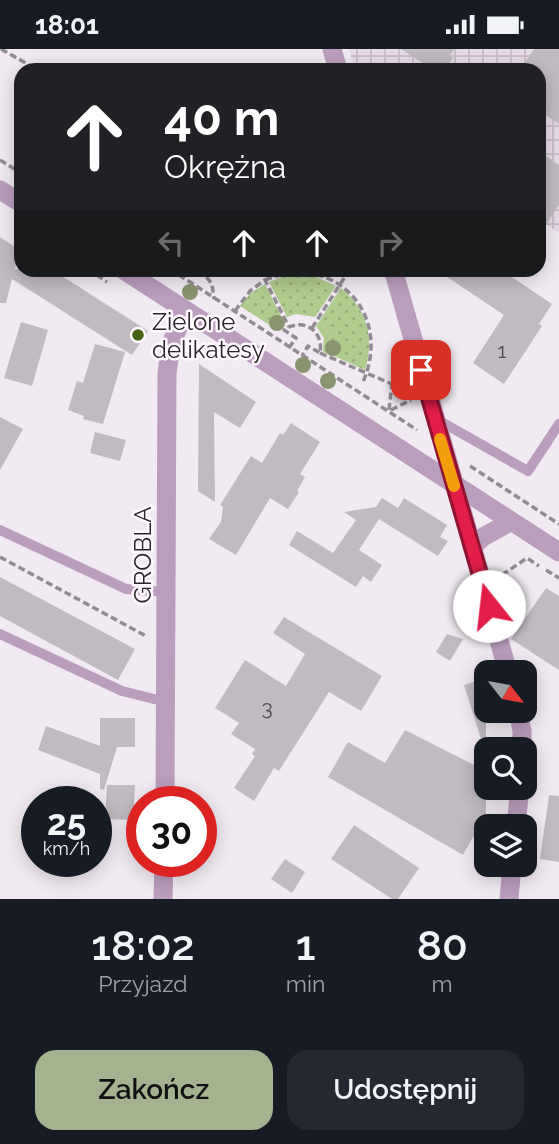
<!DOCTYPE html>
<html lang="pl">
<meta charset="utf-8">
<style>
:root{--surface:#171b24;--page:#242831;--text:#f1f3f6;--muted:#9ea1a6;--accent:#a4b290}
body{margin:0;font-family:Raleway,sans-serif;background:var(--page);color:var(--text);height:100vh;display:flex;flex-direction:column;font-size:26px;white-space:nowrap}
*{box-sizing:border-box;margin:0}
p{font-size:23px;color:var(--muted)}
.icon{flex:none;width:38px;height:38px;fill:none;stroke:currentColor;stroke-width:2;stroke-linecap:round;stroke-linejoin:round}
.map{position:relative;height:850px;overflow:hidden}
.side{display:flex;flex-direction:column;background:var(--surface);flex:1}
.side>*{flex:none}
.banner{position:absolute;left:14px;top:14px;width:532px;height:214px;border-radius:21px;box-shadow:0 4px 18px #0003;background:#202124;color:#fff;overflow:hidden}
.needle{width:46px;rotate:121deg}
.fabs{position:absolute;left:474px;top:611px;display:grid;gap:14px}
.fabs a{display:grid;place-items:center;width:63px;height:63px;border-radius:14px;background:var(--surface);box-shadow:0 4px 18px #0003;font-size:35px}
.speed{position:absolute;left:21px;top:737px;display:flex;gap:14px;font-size:35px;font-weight:700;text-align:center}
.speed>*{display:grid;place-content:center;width:91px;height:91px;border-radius:50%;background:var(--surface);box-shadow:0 4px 18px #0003;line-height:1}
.speed small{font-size:18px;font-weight:400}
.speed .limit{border:10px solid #d22;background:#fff;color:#111}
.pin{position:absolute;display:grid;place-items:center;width:60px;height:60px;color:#fff;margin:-30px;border-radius:14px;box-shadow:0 4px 10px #0006}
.me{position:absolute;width:77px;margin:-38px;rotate:344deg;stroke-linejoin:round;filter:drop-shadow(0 0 5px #0008)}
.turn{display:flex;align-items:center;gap:24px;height:147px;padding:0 35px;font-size:32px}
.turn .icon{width:91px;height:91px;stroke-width:2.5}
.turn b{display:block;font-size:49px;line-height:60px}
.lanes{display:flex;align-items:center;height:66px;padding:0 35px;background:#0003;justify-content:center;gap:35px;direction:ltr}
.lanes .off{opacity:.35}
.eta{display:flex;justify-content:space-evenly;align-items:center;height:119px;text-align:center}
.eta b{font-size:42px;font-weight:600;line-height:49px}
.primary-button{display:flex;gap:14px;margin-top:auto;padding:14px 35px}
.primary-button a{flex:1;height:80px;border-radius:21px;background:var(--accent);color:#111;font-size:28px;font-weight:600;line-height:80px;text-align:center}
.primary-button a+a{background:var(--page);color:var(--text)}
.status{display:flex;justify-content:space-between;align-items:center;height:49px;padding:0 35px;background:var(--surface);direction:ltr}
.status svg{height:19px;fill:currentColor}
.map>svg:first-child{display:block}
.industrial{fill:url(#industrial-grid)}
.grass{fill:url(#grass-dots)}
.garden{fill:#b0cb8e}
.building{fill:#c0bac1}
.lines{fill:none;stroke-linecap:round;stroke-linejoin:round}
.path{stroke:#918c91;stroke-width:3.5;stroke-dasharray:7 3.5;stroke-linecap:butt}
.service{stroke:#bb9dbe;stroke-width:10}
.minor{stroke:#bb9dbe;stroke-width:19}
.tertiary{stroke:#bb9dbe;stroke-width:19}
.tree{fill:#8a9470}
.route-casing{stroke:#92132f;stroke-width:18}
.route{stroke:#e11d48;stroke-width:12}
.slow{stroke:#f59e0b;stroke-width:12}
.poi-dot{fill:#466214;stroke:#fff8ff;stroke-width:2.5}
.labels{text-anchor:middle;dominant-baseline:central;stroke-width:5;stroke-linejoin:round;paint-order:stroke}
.number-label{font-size:21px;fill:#4f4b4f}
.poi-label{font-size:24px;fill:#292629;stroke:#fff8ff;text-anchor:start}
.street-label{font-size:24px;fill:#292629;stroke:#fff8ff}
</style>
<div class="status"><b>18:01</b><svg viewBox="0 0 49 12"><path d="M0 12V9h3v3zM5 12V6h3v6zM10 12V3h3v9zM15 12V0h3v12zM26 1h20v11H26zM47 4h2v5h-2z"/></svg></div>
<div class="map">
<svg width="559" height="850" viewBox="0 0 559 850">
<defs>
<pattern id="industrial-grid" width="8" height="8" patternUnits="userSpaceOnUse" patternTransform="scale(1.75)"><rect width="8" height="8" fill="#e8dbe8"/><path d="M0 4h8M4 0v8" fill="none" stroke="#c7bcc7"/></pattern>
<pattern id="grass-dots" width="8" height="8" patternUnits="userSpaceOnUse" patternTransform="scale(1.75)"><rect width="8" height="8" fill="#b0cb8e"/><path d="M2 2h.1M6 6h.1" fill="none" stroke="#97ae7a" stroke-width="1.8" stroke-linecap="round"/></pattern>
</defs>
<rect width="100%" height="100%" fill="#f1eaf2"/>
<polygon class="industrial" points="349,0 559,0 559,184 539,171 539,21 355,21"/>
<g class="grass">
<polygon points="287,226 316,228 336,237 315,268 296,265 287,268 269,233"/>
<polygon points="265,235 283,271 274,279 240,257 250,245"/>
<path d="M341 239C367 260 375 289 365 321L330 305 331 288 320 271Z"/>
</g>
<polygon class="garden" points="320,271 331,288 330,305 323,303 324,289 316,277"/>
<g class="building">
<polygon points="401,0 454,0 450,7 453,9 444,21 433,21"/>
<polygon points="534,0 559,0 559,75 539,62 539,21 520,21"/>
<polygon points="539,102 559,116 559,156 539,187"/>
<polygon points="0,188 20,201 15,220 51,220 148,282 132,306 12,230 6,254 0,254"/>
<polygon points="435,220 500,220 552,255 539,275 542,277 504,335 473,314 504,266"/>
<polygon points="21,273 48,281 32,337 4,329"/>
<polygon points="95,295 125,303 103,375 83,370 84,367 68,361 77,332 83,334"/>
<polygon points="199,315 256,353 240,379 214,363 215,453 198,442"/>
<polygon points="0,368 23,380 0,421"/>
<polygon points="291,374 320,393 300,425 305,428 297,442 299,443 288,460 270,449 236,506 209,490 221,473 223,458 220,456 251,407 262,414 280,384 283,386"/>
<polygon points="95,383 126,391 120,412 90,404"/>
<polygon points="382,449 398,459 404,449 447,476 440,488 448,492 438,507 379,470 359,501 382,516 371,533 363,527 356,538 289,496 297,482 333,504 356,471 344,463 376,458"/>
<polygon points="0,528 135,600 118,631 0,567"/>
<polygon points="546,539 559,547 559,621 511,590"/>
<polygon points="284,568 382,627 361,662 329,643 279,722 274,719 254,752 234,739 255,707 252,705 255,700 231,685 239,674 215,659 245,611 286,637 305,605 273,584"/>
<polygon points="447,585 463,590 450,612 436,603"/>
<polygon points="486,629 486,695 483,696 464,636"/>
<polygon points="100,669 135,669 135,698 117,698 104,741 100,740 100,725 38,701 46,677 100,697"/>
<polygon points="405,681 486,722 486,765 463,806 328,728 348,693 385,714"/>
<polygon points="107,736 135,736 133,771 105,770"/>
<polygon points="549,746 559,747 559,813 540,810"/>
<polygon points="354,776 419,819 398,850 392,850 331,810"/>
<polygon points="285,810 305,823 292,844 271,830"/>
</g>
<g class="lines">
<g class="path">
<polyline points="1,0 38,21"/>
<polyline points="0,111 21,124"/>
<polyline points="88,220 107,233"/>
<polyline points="170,220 417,381"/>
<polyline points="200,220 212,235 214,250"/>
<path d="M265 231C336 202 394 267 362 335"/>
<polyline points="235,262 250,242 265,231 289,278"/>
<polyline points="312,279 350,220"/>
<path d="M289 299 296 289 284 281C303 268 324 281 320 304L308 297 302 307"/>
<polyline points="320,304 408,342"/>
<polyline points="389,361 395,307"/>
<polyline points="391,361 411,351"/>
<polyline points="470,417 559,475"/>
<polyline points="0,508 146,587"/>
<polyline points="546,521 559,529"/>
<polyline points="502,526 527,509 539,517"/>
</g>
<g class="service">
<polyline points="438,371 528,422 559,375"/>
<polyline points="0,481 126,540 167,543"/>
<polyline points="0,585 122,642 166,653"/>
</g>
<g class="minor">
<polyline points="332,0 338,21"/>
<polyline points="393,220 508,623"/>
<polyline points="472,498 483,488 510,473"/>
<polyline points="518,662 522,682 522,700"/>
<polyline points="165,752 167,324 171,295 185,263"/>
<polyline points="516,777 520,738"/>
<polyline points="163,850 164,812"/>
<polyline points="509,850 512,816"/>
</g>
<g class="tertiary">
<polyline points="0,141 21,154"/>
<polyline points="122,220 559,503"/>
</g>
</g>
<g class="tree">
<circle cx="190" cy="243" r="8"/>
<circle cx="277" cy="274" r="8"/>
<circle cx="333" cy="299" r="8"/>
<circle cx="303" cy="316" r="8"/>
<circle cx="328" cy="332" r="8"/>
</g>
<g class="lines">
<defs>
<polyline id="route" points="421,321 489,557"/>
</defs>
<use href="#route" class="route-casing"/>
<use href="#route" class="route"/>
<polyline class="slow" points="440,390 454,437"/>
</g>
<circle class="poi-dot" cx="138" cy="286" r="7"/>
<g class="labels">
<g class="number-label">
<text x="502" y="301">1</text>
<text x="267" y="658">3</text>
</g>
<g class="poi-label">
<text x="152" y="272">Zielone<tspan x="152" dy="28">delikatesy</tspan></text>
</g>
<g class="street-label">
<text transform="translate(142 506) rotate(-90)">GROBLA</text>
</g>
</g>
</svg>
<div class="fabs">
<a><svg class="needle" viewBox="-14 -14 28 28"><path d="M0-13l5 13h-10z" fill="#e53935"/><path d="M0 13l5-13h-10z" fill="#9ea1a6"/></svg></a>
<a><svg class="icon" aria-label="search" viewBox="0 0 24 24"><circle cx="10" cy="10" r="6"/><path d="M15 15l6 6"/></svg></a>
<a><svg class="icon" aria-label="layers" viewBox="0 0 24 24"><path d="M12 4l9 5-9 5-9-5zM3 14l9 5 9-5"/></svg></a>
</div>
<div class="speed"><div>25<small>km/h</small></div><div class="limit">30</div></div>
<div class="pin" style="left:421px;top:321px;background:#d93025"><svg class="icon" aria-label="arrive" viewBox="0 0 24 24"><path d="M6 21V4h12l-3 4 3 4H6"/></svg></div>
<svg class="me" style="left:489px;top:557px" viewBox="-20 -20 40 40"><circle r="19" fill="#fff"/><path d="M0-13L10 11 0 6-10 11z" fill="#e11d48"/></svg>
<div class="banner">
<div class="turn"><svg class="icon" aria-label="ahead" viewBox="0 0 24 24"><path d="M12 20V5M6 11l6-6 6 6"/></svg><div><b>40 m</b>Okrężna</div></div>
<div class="lanes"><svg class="icon off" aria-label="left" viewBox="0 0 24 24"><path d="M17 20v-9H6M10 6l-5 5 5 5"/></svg><svg class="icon" aria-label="ahead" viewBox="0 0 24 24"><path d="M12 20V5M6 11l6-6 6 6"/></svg><svg class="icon" aria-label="ahead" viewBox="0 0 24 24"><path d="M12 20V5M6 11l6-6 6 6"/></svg><svg class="icon off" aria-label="right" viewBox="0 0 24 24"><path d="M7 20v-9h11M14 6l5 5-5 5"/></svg></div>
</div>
</div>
<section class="side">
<div class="eta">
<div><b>18:02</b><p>Przyjazd</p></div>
<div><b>1</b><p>min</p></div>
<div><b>80</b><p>m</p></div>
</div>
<div class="primary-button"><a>Zakończ</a><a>Udostępnij</a></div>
</section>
